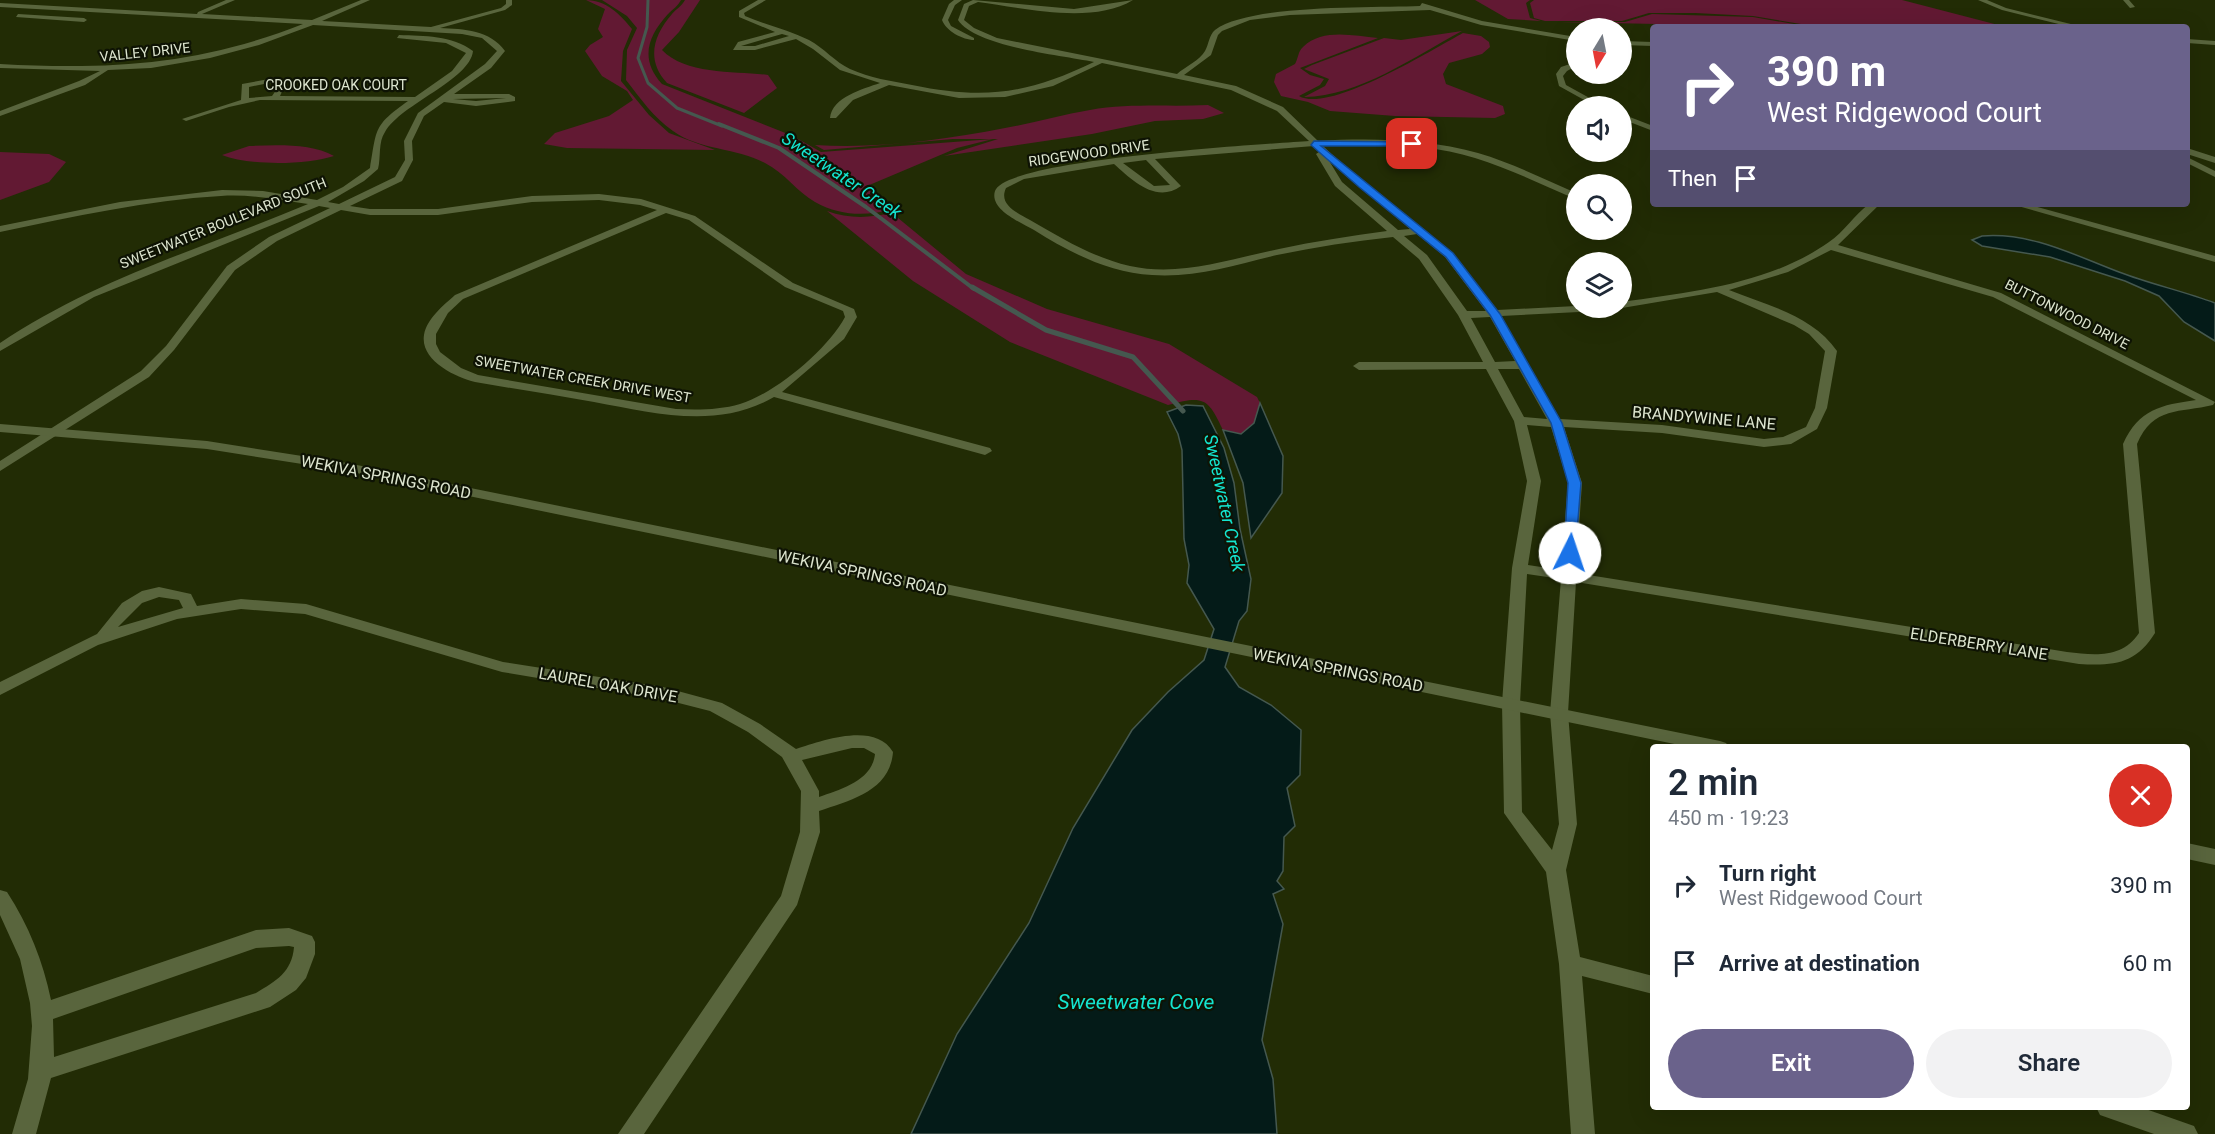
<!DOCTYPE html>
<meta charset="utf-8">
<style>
:root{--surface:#fff;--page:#f2f2f3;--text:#1f2937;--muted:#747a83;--accent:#6a628b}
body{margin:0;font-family:Roboto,sans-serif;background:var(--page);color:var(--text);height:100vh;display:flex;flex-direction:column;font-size:22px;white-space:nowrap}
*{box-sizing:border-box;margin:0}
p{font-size:20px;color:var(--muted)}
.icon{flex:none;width:33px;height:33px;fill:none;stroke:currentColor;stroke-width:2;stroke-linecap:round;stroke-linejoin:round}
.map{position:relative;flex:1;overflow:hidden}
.drawer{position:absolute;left:1650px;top:744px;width:540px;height:366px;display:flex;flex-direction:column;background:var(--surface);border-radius:6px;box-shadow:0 6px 24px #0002}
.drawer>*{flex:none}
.hud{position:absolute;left:1650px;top:24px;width:540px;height:183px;border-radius:6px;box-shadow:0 6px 24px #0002;background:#6a628b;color:#fff;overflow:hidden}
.needle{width:39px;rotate:190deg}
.controls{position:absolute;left:1566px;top:18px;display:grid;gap:12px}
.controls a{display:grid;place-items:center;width:66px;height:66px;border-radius:50%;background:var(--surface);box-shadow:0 6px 24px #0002;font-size:30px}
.pin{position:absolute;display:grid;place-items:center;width:51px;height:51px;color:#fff;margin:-26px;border-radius:12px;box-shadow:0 3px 9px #0006}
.me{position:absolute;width:66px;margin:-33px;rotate:4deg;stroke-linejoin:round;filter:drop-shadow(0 0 4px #0008)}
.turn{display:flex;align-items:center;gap:21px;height:126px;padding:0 18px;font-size:27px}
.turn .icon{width:78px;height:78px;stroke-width:2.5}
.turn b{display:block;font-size:42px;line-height:51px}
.then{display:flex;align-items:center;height:57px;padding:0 18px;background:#0003;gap:12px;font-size:22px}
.round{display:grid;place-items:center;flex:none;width:63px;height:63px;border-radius:32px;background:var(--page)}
.head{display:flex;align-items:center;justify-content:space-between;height:102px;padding:0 18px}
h1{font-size:36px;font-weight:600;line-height:45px}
.cta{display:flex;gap:12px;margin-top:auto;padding:12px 18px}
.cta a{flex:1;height:69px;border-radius:36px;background:var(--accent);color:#fff;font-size:24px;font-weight:600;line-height:69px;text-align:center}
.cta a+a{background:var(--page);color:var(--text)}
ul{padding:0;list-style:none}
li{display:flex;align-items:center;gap:18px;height:78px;padding:0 18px}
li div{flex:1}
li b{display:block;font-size:22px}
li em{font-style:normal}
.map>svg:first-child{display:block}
.green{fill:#621933}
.water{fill:#041b18;stroke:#45584f;stroke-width:1.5}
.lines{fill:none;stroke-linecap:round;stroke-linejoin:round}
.stream-far2{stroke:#45584f;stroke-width:3}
.stream-far1{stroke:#45584f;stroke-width:4}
.stream{stroke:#45584f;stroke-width:5}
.street{fill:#59653d;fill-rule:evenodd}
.secondary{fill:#59653d;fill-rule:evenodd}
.route{fill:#1a73e8;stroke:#114b97;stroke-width:1.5}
.labels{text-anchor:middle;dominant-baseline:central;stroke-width:4.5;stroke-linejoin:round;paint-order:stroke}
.far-street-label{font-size:14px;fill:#dde5cf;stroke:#0e1304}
.street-label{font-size:16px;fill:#dde5cf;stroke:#0e1304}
.water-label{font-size:18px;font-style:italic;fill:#14e5d0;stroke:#0e1304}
.near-water-label{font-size:21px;font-style:italic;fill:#14e5d0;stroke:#0e1304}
</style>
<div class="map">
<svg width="2215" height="1134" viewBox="0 0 2215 1134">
<rect width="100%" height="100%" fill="#222c05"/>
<g class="green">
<path d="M586 0C606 0 620 14 632 29L623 51 621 81 649 115 669 133 715 150 567 148 544 144 555 133 609 116 633 100 627 91 602 76 585 51 590 45 603 37 598 29 605 9Z"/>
<path d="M602 0H681C678 6 673 9 668 14 647 37 640 60 662 84L793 136 821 152 993 139 957 148 867 186 891 210C865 216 840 216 815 202 797 192 785 173 765 163 737 148 699 150 673 131 654 118 640 98 626 80L627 50 637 28 627 16Z"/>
<path d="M685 0H700L679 32 662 50C686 75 736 71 768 75L777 88 744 113 667 83C646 60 653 36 672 14 676 9 682 6 685 0Z"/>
<polygon points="1475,0 1530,0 1526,3 1530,18 1541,21 1508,19"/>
<polygon points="1534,0 1902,0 2006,27 1819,27 1753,16 1695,13 1649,13 1622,21 1545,21 1534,18 1530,3"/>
<polygon points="1652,14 1753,17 1811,27 1559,22 1625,22"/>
<path d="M1462 31C1413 57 1360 96 1304 97L1325 86 1329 79 1304 69 1312 65 1384 38 1401 40Z"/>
<path d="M1463 33 1481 36 1489 42 1490 47 1482 54 1449 63 1443 74 1446 84 1503 106 1505 114 1495 118 1395 116 1330 111 1308 102 1281 96 1274 82 1276 74 1295 64C1298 59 1298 51 1303 47 1323 28 1353 36 1378 38L1300 68 1310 75 1324 79 1320 85 1299 96C1329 114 1433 49 1463 33Z"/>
<path d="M1208 105 1224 113 1203 119 1155 121 1092 134 944 156 998 139H953L824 150 815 145C878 149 943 140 1005 128 1033 123 1061 115 1090 110 1129 103 1169 107 1208 105Z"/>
<path d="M249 146C276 145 311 143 334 156 306 165 250 166 222 155Z"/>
<polygon points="0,152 49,154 66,162 49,182 0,200"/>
<path d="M827 211C849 219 869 218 892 213L966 274 1047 309 1169 344 1257 397 1260 403 1254 423 1241 434 1223 430C1208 398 1204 395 1168 405L1010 342 913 281Z"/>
</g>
<g class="water">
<path d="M1982 236C2031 232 2074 255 2119 272 2150 284 2183 291 2215 303V341L2184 322 2159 296 2125 281 2050 257 1982 246 1972 240Z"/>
<polygon points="1260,403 1283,456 1282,493 1251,538 1243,483 1223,430 1241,434 1254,423"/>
<polygon points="1186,405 1203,406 1224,448 1234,483 1240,529 1251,579 1247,611 1239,621 1225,667 1239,687 1271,705 1301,730 1300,775 1287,788 1295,826 1284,837 1283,871 1277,881 1284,889 1273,894 1283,924 1262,1040 1273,1079 1277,1134 911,1134 957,1034 1029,923 1073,828 1132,730 1168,692 1204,660 1214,629 1187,583 1189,565 1184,539 1182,450 1178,434 1167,412"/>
</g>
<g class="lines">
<polyline class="stream-far2" points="648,0 647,27 638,58 648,83 677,108 722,126"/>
<polyline class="stream-far1" points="719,124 779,148 866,207 974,289"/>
<polyline class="stream" points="972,287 1046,330 1133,357 1183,411"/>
<g class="street">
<path d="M226 0H235L202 14 312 20 361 0H370L322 21 431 27 501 8 506 4V0H512V5L505 10 440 28C464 29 490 30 505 51L491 68 454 94H509L515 97V101L476 106 444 102 424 116 412 141 413 160 402 181 350 206 370 209H438L532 196 599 194 641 199 695 216 793 283 854 309 857 317 844 339 782 392 990 448 992 451 985 455 774 397C717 430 654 413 594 402 554 395 515 389 475 382 455 377 420 360 424 335 427 318 444 305 455 295L657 210 640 205 599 200 532 202 438 215H370L341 210 277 241 235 270 174 350 149 377 0 471V461L141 371 166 346 227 266 269 237 330 208 319 206 94 297 0 351V343C95 279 204 248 308 204 279 200 251 194 221 196 147 200 73 217 0 232V226L120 202 222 190 263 191 317 200 343 187 370 168C377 128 373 126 408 101L260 100 229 107 186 121 182 119 241 100 242 84 269 79 286 83 280 96 415 97 452 71 466 53 446 43 397 38 399 35C424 36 452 35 473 51 470 80 401 104 385 132 378 142 381 157 378 169L364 181 328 202 339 204 395 177 405 160 404 141 418 113 485 64 497 51 482 38 462 34 313 25 259 45 210 58 151 68 108 70 85 85 0 116V111L79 81 100 71 0 68V64C110 70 199 65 303 24L0 7V3L197 14 198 12ZM269 83 279 86 272 96 249 98V87ZM506 98 476 101 453 99ZM666 213 689 220 785 287 843 311 845 317C828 349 776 393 740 404 720 410 697 410 676 409L478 375 461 368 440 352 436 344V334L448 313 463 299Z"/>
<path d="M758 0H766L744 13 745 16C766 25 789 30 809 40 824 48 835 62 850 69 870 78 891 81 912 85 985 100 1027 94 1094 62 1061 55 976 47 958 20L964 4 973 0 1074 9 1133 0C1092 25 1023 8 978 2L969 6 964 20 974 28 997 38 1177 74C1185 67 1200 60 1205 51 1209 44 1209 35 1215 30 1250 4 1373 8 1420 6L1422 3 1482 21 1576 37V41L1481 25 1430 10 1290 15 1250 20 1222 31 1218 35 1211 55 1184 75 1236 86 1283 107 1318 141C1371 138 1427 139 1478 153 1512 163 1544 179 1576 193V199L1573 198C1540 184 1508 168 1475 158 1427 143 1373 143 1323 146L1352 173 1453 253 1497 310 1576 306 1604 308 1599 311 1501 316 1560 419 1662 425 1764 439 1783 437 1806 427 1815 408 1825 351 1809 334 1794 325 1717 292 1622 308H1619H1622V302C1692 292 1770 284 1829 242 1844 232 1854 215 1869 204H1880L1838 245 2001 293 2215 402 2213 405C2180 413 2153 406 2137 444L2155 633C2136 664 2114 666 2079 664L1576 582 1568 713 1577 824 1566 870 1580 957 1653 976V994L1582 976 1595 1134H1571L1559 964 1546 872 1504 813 1502 703 1512 568 1527 481 1514 421 1486 369 1359 370 1353 366 1359 362H1483L1458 315 1419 259 1393 237C1354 241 1315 247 1277 255 1235 265 1195 278 1152 275 1109 273 1069 252 1034 230 1022 223 989 210 995 191 1005 159 1268 144 1309 141L1277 111 1231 90 1102 63 1053 86 1005 97 959 98 889 85 853 100 836 118H830C832 97 863 89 880 83L840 70 813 49 796 39 755 50H733L738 42 775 32 739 17V11ZM782 34 789 36 755 46H741ZM1314 146 1319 152 1316 154 1335 186 1387 231C1351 236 1315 241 1279 249 1229 259 1181 277 1130 266 1094 258 1061 238 1030 220 1018 213 998 205 1006 188L1024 179 1114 164C1132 180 1156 204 1181 186L1155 159ZM1328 159 1410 229 1398 230 1342 182ZM1146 160 1170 185 1154 186 1123 163ZM1417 234 1445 257 1486 311H1467L1427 255 1404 236ZM1831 250 1993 297 2196 400C2161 405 2139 409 2123 444L2139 633C2122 659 2094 655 2067 652L1576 573 1582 483 1564 427 1662 433 1764 447 1791 444 1817 429 1827 408 1837 351C1813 316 1767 305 1729 290L1788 272ZM1490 317 1515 361 1495 362 1471 318ZM1498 369H1519L1547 419 1524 417ZM1527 425 1551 427 1568 483 1561 570 1528 565 1541 481ZM1527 574 1561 579 1550 713 1559 824 1552 850 1522 812 1520 703Z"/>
<path d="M954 0H962L955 5 948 20 951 26 974 38V40C963 40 946 31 942 20L949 4Z"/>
<polygon points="1978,0 1987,0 2006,8 2083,27 2071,27 2002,10"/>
<polygon points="2123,0 2129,0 2135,7 2130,8"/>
<polygon points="18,14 84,18 87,20 84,22 16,17"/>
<polygon points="2187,39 2215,41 2215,45 2187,43"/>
<polygon points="1622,41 1653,42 1653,46 1622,45"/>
<polygon points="1576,62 1576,66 1567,71 1563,76 1566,85 1604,106 1595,106 1559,86 1556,74 1561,67"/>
<polygon points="1622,114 1653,126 1653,131 1622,119"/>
<polygon points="2187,148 2215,157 2215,163 2187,154"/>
<polygon points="2187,157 2215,171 2215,177 2187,163"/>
<polygon points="2011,204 2027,204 2215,256 2215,262"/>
<path d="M159 587 191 594 197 606 241 599 306 604 503 662 663 687 722 703 760 724 796 749C821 741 875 721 893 752 890 791 851 800 819 811L820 832 797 905 644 1134H618L781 896 800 832 801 791 782 757 748 732 710 711 663 699 502 672 305 614 241 609 177 619 98 645 0 695V682L97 634 122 603 142 591ZM159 597 179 600 183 608 118 627 142 603ZM852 748H864L875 754C872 781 841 789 819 797V791L802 760Z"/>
<path d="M0 890 7 892C29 926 43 961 51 1000L256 930 289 928 312 936 315 942V954L306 978 296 990 270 1007 51 1078 36 1134H12L28 1079 32 1026 30 1003 20 959 0 915ZM289 946 294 947C292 972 276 981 256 993L54 1057 53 1019 256 948Z"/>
<polygon points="2096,1107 2140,1107 2194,1126 2198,1134 2154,1134 2100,1115"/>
</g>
<g class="secondary">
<polygon points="0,424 207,441 347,463 1720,741 1726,743 1729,747 1689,747 347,471 207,449 0,432"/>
<polygon points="2187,843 2215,849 2215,865 2187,859"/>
</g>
</g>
<polygon class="route" points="1314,141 1412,142 1416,144 1412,146 1321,146 1453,253 1500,314 1562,423 1581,483 1575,556 1570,557 1564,553 1568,483 1551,423 1490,315 1446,257 1359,187 1311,145"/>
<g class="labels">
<g class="far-street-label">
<text transform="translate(145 52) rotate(-6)">VALLEY DRIVE</text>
<text x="336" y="85">CROOKED OAK COURT</text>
<text transform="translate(1089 153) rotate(-8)">RIDGEWOOD DRIVE</text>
<text transform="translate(223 223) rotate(-22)">SWEETWATER BOULEVARD SOUTH</text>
<text transform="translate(2067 314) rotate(27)">BUTTONWOOD DRIVE</text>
<text transform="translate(583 379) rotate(10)">SWEETWATER CREEK DRIVE WEST</text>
</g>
<g class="street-label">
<text transform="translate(1704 418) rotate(5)">BRANDYWINE LANE</text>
<text transform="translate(386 477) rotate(11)">WEKIVA SPRINGS ROAD</text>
<text transform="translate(862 573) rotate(12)">WEKIVA SPRINGS ROAD</text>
<text transform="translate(1979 644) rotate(9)">ELDERBERRY LANE</text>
<text transform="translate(1338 670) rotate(11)">WEKIVA SPRINGS ROAD</text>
<text transform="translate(608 685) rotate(10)">LAUREL OAK DRIVE</text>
</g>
<g class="water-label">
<text transform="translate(842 175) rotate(34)">Sweetwater Creek</text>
<text transform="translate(1225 503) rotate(78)">Sweetwater Creek</text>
</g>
<g class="near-water-label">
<text x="1136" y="1002">Sweetwater Cove</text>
</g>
</g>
</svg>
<div class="controls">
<a><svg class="needle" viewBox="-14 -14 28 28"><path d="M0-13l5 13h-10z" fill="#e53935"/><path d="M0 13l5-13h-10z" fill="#747a83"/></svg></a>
<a><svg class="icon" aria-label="sound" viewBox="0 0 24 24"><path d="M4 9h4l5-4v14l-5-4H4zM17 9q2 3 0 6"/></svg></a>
<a><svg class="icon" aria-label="search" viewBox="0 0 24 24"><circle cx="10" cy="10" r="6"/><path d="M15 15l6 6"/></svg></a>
<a><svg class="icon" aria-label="layers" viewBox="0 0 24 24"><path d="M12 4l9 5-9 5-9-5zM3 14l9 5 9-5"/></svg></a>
</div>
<div class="pin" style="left:1412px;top:144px;background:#d93025"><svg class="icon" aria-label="arrive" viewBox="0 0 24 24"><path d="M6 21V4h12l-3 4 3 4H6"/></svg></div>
<svg class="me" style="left:1570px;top:553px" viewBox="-20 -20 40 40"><circle r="19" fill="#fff"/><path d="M0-13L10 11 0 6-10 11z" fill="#1a73e8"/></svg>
<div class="hud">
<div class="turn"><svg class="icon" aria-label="right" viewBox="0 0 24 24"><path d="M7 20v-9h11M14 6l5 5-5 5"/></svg><div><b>390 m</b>West Ridgewood Court</div></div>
<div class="then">Then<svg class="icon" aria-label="arrive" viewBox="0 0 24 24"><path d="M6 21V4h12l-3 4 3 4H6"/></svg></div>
</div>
<section class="drawer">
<div class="head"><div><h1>2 min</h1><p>450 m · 19:23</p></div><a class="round" style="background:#d93025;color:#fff"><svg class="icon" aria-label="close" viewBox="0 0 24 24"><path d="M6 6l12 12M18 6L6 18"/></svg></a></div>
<ul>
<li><svg class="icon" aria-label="right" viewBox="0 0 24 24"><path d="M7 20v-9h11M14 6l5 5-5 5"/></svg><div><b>Turn right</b><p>West Ridgewood Court</p></div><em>390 m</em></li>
<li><svg class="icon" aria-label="arrive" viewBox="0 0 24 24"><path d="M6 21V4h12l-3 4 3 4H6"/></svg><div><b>Arrive at destination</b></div><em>60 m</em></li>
</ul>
<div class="cta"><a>Exit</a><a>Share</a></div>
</section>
</div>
